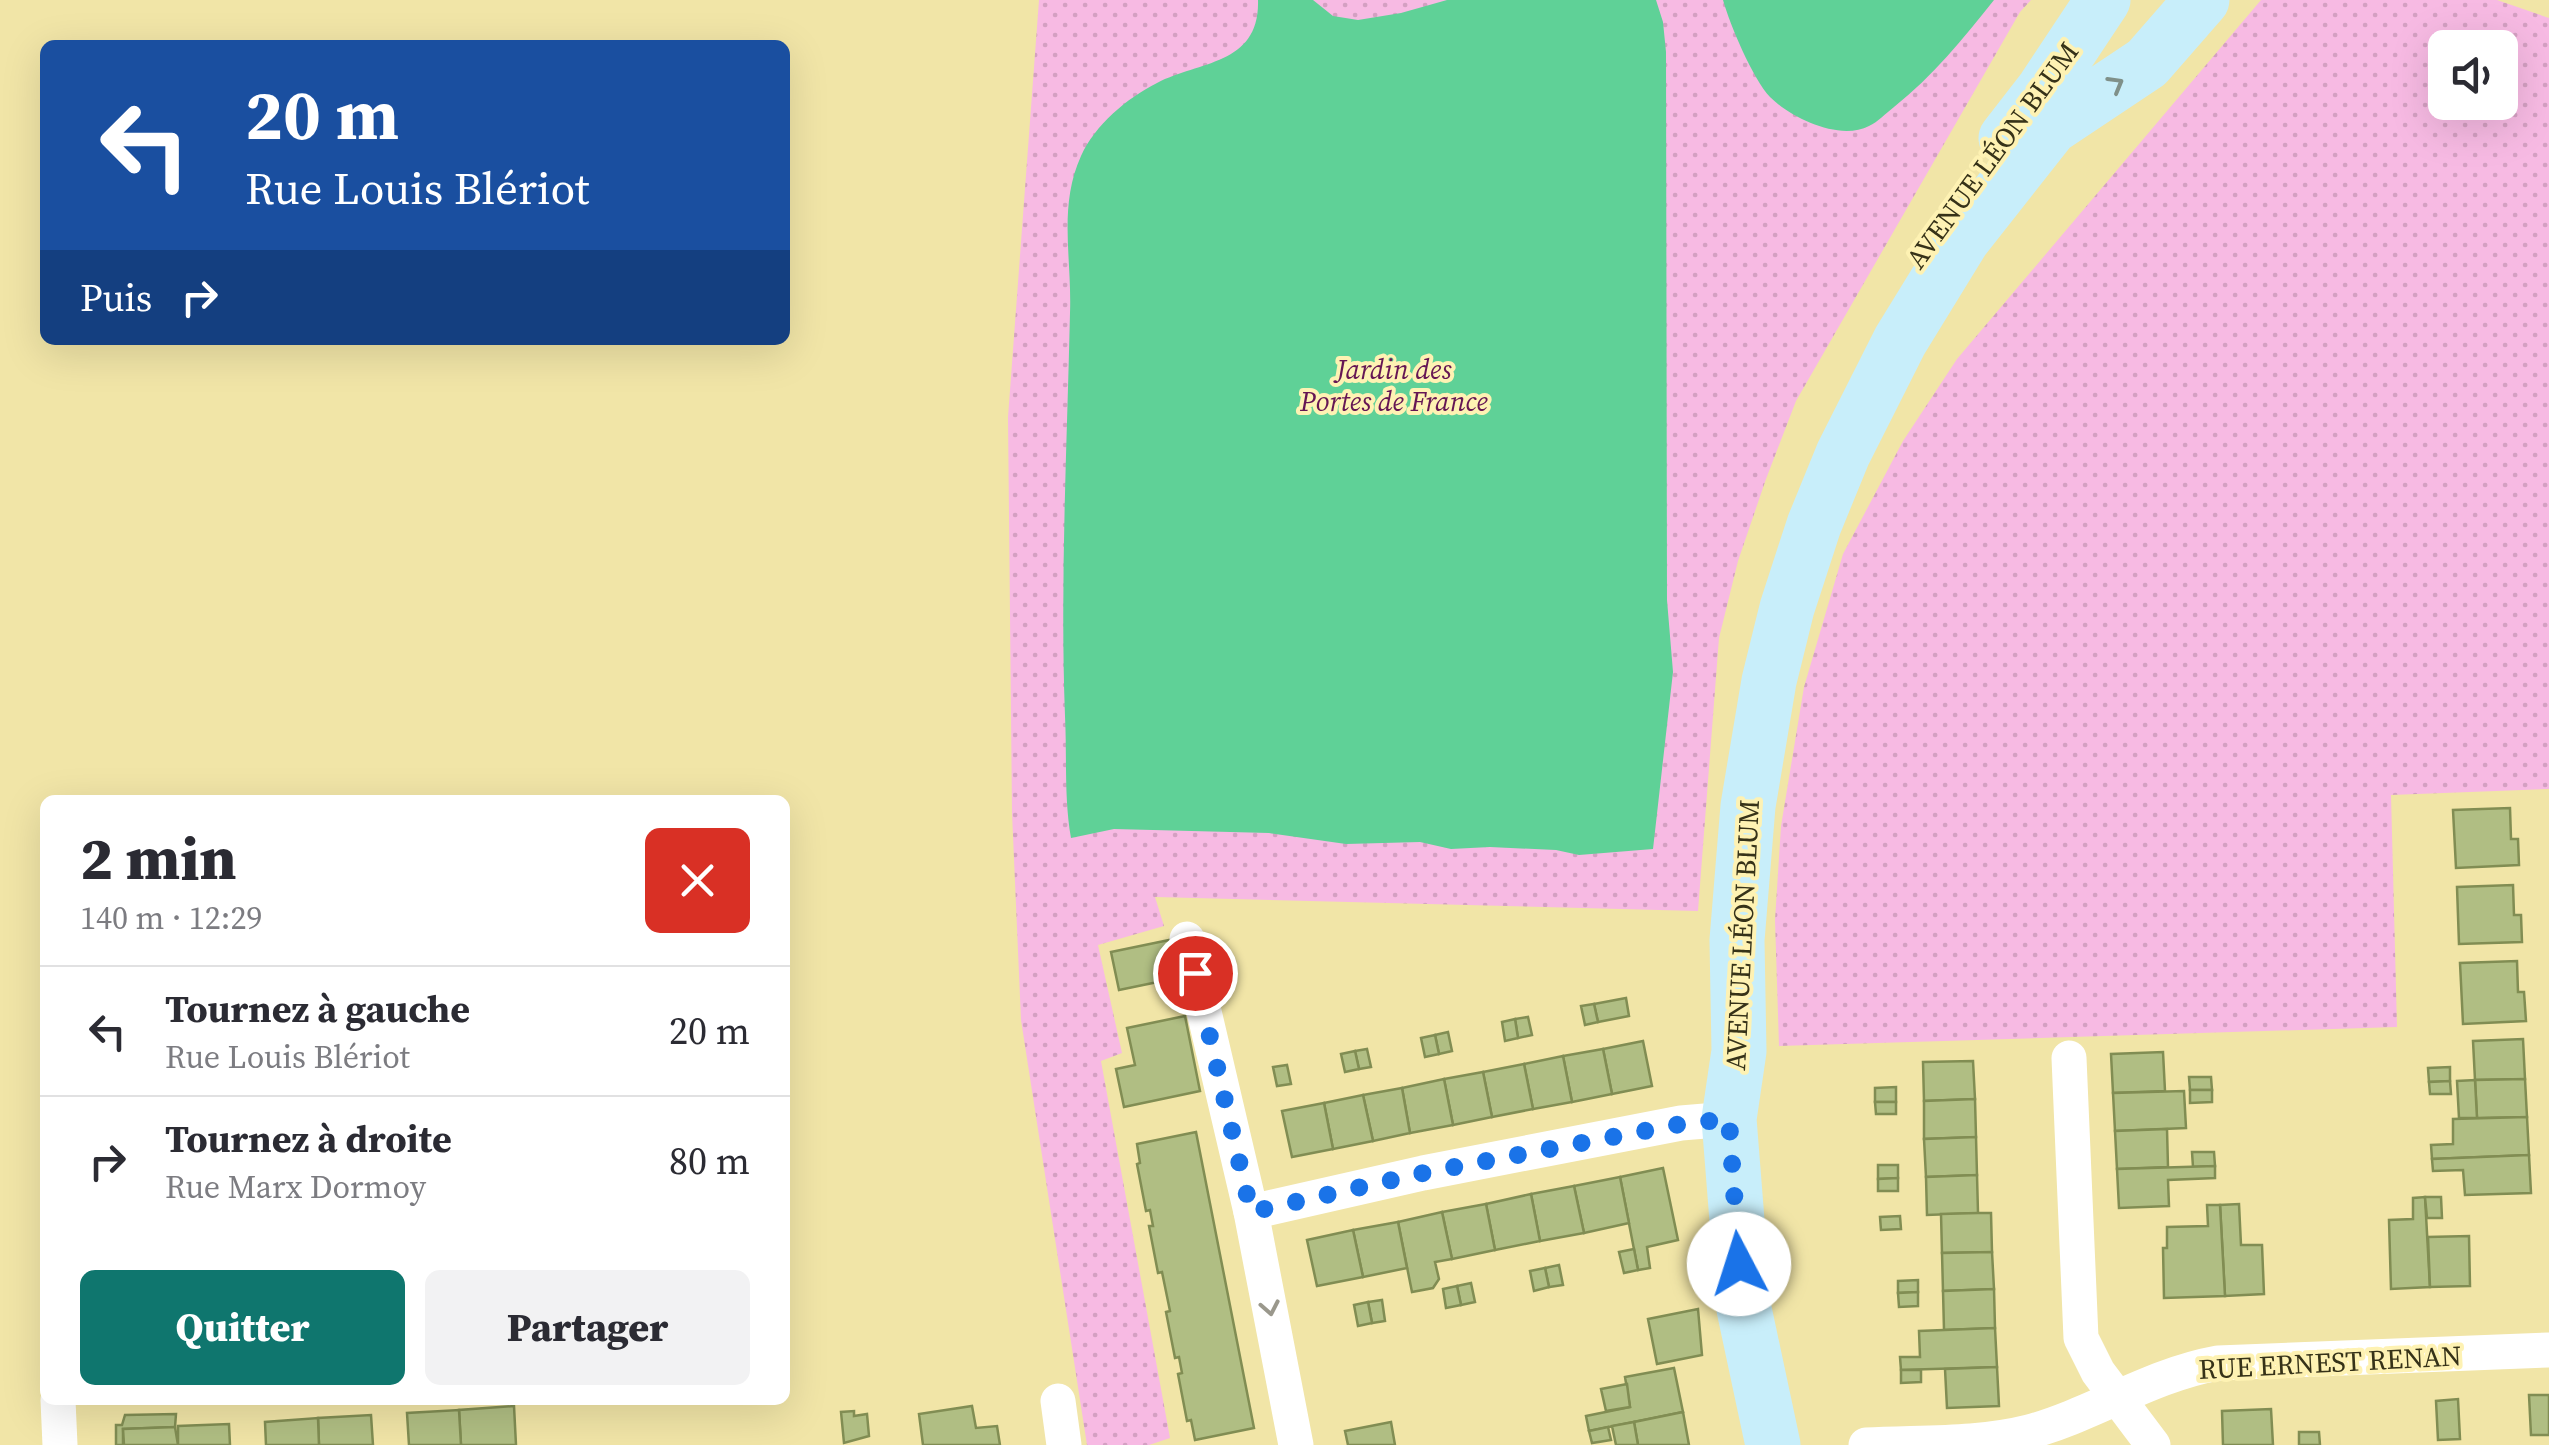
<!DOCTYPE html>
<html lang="fr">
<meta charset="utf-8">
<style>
:root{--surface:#fff;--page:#f2f2f3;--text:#2b2b33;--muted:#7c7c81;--line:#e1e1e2;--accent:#0f766e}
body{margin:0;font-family:"Source Serif 4",serif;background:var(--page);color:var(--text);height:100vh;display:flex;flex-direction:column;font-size:38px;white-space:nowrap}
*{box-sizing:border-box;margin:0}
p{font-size:32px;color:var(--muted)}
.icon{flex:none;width:55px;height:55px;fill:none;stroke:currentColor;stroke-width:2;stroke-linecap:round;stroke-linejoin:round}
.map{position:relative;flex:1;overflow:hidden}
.sheet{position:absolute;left:40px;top:795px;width:750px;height:610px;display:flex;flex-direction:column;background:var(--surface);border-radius:15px;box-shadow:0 10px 40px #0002}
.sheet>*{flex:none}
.banner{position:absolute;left:40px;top:40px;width:750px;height:305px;border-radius:15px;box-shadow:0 10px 40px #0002;background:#1a4fa0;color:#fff;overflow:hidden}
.controls{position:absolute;left:2428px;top:30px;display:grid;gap:20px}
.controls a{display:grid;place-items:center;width:90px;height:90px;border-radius:15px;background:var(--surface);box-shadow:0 10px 40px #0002;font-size:50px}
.pin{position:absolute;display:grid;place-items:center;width:85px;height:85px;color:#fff;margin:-42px;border:5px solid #fff;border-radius:50%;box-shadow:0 2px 10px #0007}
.me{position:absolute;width:110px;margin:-55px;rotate:355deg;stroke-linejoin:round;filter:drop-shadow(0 0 8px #0008)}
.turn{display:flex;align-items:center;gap:35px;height:210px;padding:0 40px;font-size:45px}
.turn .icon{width:130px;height:130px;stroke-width:2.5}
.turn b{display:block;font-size:70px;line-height:85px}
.then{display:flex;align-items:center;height:95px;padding:0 40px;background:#0003;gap:20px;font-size:38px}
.round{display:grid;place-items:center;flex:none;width:105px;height:105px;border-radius:15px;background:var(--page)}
.summary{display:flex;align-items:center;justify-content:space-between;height:170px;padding:0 40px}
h1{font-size:60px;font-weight:800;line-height:75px}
.button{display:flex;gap:20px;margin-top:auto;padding:20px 40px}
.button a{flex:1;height:115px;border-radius:15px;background:var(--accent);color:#fff;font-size:40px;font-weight:800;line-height:115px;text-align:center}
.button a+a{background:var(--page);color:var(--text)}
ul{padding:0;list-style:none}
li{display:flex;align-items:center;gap:30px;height:130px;padding:0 40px;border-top:2px solid var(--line)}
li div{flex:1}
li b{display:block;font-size:38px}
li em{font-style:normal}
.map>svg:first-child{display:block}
.grass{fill:url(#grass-dots);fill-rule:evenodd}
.water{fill:#5fd197}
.building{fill:#b0be83;stroke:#818d53;stroke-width:2.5}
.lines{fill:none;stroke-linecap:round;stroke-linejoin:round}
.street{stroke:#fff;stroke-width:35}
.primary{stroke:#c8eefa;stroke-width:55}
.oneway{stroke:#7f9089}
.oneway2{stroke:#9a988c}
.route{stroke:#1a73e8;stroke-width:18;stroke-dasharray:0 32.4}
.labels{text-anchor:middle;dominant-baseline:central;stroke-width:8;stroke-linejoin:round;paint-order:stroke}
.street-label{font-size:28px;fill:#363218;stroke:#fef2b3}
.park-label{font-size:28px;font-style:italic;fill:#651654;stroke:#fef2b3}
</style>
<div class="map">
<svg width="2549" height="1445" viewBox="0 0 2549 1445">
<defs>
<pattern id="grass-dots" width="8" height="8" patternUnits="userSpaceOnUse" patternTransform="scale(2.5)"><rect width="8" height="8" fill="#f7bae3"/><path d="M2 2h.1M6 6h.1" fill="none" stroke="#d4a0c2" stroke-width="1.8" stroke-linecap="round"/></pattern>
</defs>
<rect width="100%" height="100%" fill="#f1e5a7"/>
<g class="grass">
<polygon points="1039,0 2031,0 2020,12 1796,401 1766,479 1738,561 1719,638 1698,911 1155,897 1164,926 1098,945 1122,1053 1101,1061 1170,1438 1149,1445 1087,1445 1021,1020 1012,813 1008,417"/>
<path d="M2261 0H2497L2549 18V789L2391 795 2397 1027 1779 1046 1775 920 1781 826 1804 687 1843 554 1903 441 1957 359ZM2445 48H2500V102H2445Z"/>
</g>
<g class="water">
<path d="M1258 0H1313L1333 16 1358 20 1401 13 1447 0H1656L1663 22 1666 52 1667 600 1673 672 1653 849 1579 855 1556 850 1490 847 1451 849 1420 842 1346 844 1269 833 1114 829 1071 838C1064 798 1067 756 1065 716 1060 581 1067 447 1070 313 1072 258 1058 207 1081 156 1095 125 1127 98 1157 83 1200 61 1260 65 1258 0Z"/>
<path d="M1723 0H1994C1963 39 1933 76 1894 107 1886 113 1878 122 1869 126 1840 141 1792 119 1770 97 1753 79 1730 25 1723 0Z"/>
</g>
<g class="building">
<polygon points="2510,808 2511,839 2518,839 2519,865 2456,868 2453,810"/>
<polygon points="2513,885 2514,915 2521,915 2522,942 2459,944 2457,887"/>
<polygon points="1169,940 1177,978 1119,990 1111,952"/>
<polygon points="2517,961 2518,992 2524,992 2526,1021 2463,1024 2460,963"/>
<polygon points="1626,998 1629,1016 1598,1022 1594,1004"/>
<polygon points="1594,1004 1598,1022 1585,1025 1581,1006"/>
<polygon points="1185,1016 1200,1091 1124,1107 1116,1069 1135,1065 1127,1028"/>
<polygon points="1528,1017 1532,1035 1518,1038 1515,1019"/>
<polygon points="1515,1019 1518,1038 1505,1041 1502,1022"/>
<polygon points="1448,1032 1452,1051 1439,1054 1435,1035"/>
<polygon points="1435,1035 1439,1054 1425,1057 1421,1038"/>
<polygon points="2523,1039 2525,1079 2475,1080 2473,1041"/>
<polygon points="1643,1041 1652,1086 1612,1094 1603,1049"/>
<polygon points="1367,1049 1371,1067 1359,1069 1355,1051"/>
<polygon points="1603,1049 1612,1094 1572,1102 1563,1056"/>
<polygon points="1355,1051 1359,1069 1345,1072 1341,1054"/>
<polygon points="2163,1052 2165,1091 2113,1093 2111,1054"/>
<polygon points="1563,1056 1572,1102 1533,1109 1524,1064"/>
<polygon points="1973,1061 1975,1099 1924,1101 1923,1062"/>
<polygon points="1524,1064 1533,1109 1492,1117 1483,1072"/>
<polygon points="1287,1065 1291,1084 1277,1086 1273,1067"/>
<polygon points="2450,1067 2450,1081 2429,1082 2428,1068"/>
<polygon points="1483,1072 1492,1117 1453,1125 1444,1079"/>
<polygon points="2189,1077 2211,1077 2212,1090 2190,1090"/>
<polygon points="1444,1079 1453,1125 1410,1133 1402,1088"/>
<polygon points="2525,1079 2527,1117 2477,1118 2475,1080"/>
<polygon points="2475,1080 2477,1118 2459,1118 2457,1081"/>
<polygon points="2450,1081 2451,1094 2430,1094 2429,1082"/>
<polygon points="1896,1087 1896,1102 1875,1102 1875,1088"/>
<polygon points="1402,1088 1410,1133 1373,1141 1363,1095"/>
<polygon points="2190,1090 2212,1090 2212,1102 2190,1103"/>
<polygon points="2184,1091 2186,1128 2115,1131 2113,1093"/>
<polygon points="1363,1095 1373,1141 1333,1149 1324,1103"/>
<polygon points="1975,1099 1976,1137 1924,1139 1924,1101"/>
<polygon points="1875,1102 1896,1102 1896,1114 1876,1114"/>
<polygon points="1324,1103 1333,1149 1292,1157 1282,1111"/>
<polygon points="2527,1117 2529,1155 2432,1159 2431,1145 2453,1144 2453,1119"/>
<polygon points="2167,1129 2168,1167 2117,1169 2115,1131"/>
<polygon points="1196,1132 1254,1428 1195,1440 1191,1420 1187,1421 1178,1374 1182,1373 1179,1357 1175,1358 1166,1312 1170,1311 1162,1272 1158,1273 1149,1226 1153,1226 1150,1210 1146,1211 1137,1164 1140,1163 1137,1144"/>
<polygon points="1976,1137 1977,1175 1926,1177 1924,1139"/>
<polygon points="2192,1152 2214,1152 2215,1166 2193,1167"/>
<polygon points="2529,1155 2531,1193 2465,1195 2463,1170 2433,1171 2432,1159"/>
<polygon points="1878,1165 1898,1165 1898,1178 1878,1179"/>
<polygon points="2215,1166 2215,1178 2168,1180 2169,1206 2119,1208 2117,1169"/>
<polygon points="1663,1168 1678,1240 1647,1247 1650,1268 1638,1270 1620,1177"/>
<polygon points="1977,1175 1978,1213 1927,1215 1926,1177"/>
<polygon points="1620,1177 1629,1223 1584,1233 1574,1186"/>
<polygon points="1898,1178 1898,1191 1878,1191 1878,1179"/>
<polygon points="1574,1186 1584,1233 1540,1241 1531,1194"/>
<polygon points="1531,1194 1540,1241 1495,1250 1486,1204"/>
<polygon points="2425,1197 2430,1287 2391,1289 2389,1220 2413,1219 2413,1198"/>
<polygon points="2425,1197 2441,1197 2442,1218 2427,1218"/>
<polygon points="1486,1204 1495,1250 1452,1259 1442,1212"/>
<polygon points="2239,1204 2241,1245 2262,1245 2264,1294 2225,1296 2220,1205"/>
<polygon points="2207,1205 2220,1205 2225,1296 2164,1298 2163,1248 2167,1248 2167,1227 2208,1226"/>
<polygon points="1442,1212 1452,1259 1435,1262 1439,1279 1433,1288 1412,1292 1398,1222"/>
<polygon points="1978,1213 1991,1213 1992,1252 1942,1253 1941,1214"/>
<polygon points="1900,1216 1901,1229 1881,1230 1880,1217"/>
<polygon points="1398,1222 1407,1268 1363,1277 1353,1230"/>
<polygon points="1353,1230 1363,1277 1317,1286 1307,1240"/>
<polygon points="2469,1236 2470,1286 2430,1287 2428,1237"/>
<polygon points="1634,1249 1638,1270 1624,1273 1619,1252"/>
<polygon points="1992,1252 1994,1289 1943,1291 1942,1253"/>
<polygon points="1559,1265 1563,1285 1549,1287 1545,1268"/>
<polygon points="1545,1268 1549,1287 1534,1291 1530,1271"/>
<polygon points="1918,1280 1918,1292 1898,1293 1898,1281"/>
<polygon points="1471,1283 1475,1302 1461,1305 1457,1286"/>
<polygon points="1457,1286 1461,1305 1446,1308 1443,1289"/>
<polygon points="1994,1289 1995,1328 1944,1330 1943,1291"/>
<polygon points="1918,1292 1918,1306 1899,1307 1898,1293"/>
<polygon points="1382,1300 1385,1321 1372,1323 1368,1302"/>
<polygon points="1368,1302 1372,1323 1358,1326 1354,1305"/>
<polygon points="1698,1309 1702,1355 1657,1364 1648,1319"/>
<polygon points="1995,1328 1997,1367 1901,1370 1900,1357 1920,1357 1919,1331"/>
<polygon points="1997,1367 1999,1406 1947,1408 1945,1369"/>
<polygon points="1674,1368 1683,1412 1589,1431 1586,1416 1630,1407 1625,1377"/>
<polygon points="1901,1370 1921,1370 1921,1382 1901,1383"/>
<polygon points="1627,1384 1630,1407 1606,1411 1601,1389"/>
<polygon points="2529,1395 2549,1395 2549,1435 2531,1435"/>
<polygon points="2458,1399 2460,1439 2438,1440 2436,1401"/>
<polygon points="514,1406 516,1445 461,1445 459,1410"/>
<polygon points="972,1406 976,1428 997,1426 1000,1445 923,1445 919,1414"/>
<polygon points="2271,1409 2273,1445 2223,1445 2222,1411"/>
<polygon points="459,1410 461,1445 409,1445 407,1413"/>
<polygon points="854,1411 854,1416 867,1414 869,1436 844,1443 841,1412"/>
<polygon points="1683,1412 1689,1445 1638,1445 1634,1422"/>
<polygon points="176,1414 175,1427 123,1429 123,1445 116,1445 116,1425 122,1425 125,1415"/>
<polygon points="371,1415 373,1445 319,1445 318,1418"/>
<polygon points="318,1418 319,1445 266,1445 265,1422"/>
<polygon points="1391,1422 1395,1445 1348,1445 1345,1431"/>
<polygon points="1634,1422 1638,1445 1616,1445 1612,1426"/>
<polygon points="229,1424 230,1445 178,1445 178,1426"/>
<polygon points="175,1427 178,1445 124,1445 123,1429"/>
<polygon points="1608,1427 1611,1440 1592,1443 1589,1431"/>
<polygon points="2299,1432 2319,1432 2320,1445 2299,1445"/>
</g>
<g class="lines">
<g class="street">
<polyline points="1187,939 1251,1212 1296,1445"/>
<polyline points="2069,1058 2081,1338 2098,1372 2153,1445"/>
<polyline points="1251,1212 1423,1173 1681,1123 1729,1119"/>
<polyline points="58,1400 60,1445"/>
<polyline points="1058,1401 1064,1445"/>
<path d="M1866 1445C1919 1442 1978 1445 2029 1432 2094 1414 2151 1375 2218 1363L2549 1350"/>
</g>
<g class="primary">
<polyline points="2006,138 2044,89 2103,0"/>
<polyline points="1773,1445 1744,1309 1729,1119 1739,1051 1737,940 1748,806 1769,681 1787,608 1814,525 1843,454 1900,341 1962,240 2051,127 2147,63 2202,0"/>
</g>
</g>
<defs><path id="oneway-chevron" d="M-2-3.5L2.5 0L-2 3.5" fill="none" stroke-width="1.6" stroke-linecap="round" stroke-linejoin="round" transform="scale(2.5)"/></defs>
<use class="oneway" href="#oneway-chevron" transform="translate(2116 84) rotate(-30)"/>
<use class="oneway2" href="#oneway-chevron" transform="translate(1270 1308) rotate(79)"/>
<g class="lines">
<polyline class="route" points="1195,973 1251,1212 1423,1173 1681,1124 1729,1119 1739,1264"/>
</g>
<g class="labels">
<g class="street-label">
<text transform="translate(1992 155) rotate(-54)">AVENUE LÉON BLUM</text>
<text transform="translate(1742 935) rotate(-87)">AVENUE LÉON BLUM</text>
<text transform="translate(2330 1362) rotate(-3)">RUE ERNEST RENAN</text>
</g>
<g class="park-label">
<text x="1394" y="369">Jardin des<tspan x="1394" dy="32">Portes de France</tspan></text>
</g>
</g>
</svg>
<div class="controls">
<a><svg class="icon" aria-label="sound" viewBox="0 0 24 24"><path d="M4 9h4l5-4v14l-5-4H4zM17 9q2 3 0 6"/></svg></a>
</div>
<div class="pin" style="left:1195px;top:973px;background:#d93025"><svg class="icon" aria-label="arrive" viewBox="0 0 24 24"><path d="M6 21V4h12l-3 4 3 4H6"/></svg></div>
<svg class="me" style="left:1739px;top:1264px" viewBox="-20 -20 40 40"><circle r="19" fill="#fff"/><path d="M0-13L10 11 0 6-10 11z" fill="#1a73e8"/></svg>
<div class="banner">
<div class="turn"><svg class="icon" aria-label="left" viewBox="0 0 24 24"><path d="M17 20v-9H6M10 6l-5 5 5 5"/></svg><div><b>20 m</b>Rue Louis Blériot</div></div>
<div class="then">Puis<svg class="icon" aria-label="right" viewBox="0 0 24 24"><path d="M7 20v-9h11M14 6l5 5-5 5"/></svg></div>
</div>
<section class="sheet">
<div class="summary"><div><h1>2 min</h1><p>140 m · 12:29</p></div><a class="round" style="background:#d93025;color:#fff"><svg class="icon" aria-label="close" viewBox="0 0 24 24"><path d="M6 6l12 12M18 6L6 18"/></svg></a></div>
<ul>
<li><svg class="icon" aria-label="left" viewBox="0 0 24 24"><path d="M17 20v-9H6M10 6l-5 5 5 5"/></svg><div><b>Tournez à gauche</b><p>Rue Louis Blériot</p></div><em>20 m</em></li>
<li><svg class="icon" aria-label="right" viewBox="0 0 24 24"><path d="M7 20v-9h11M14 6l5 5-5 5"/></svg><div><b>Tournez à droite</b><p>Rue Marx Dormoy</p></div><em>80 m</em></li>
</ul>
<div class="button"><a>Quitter</a><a>Partager</a></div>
</section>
</div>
